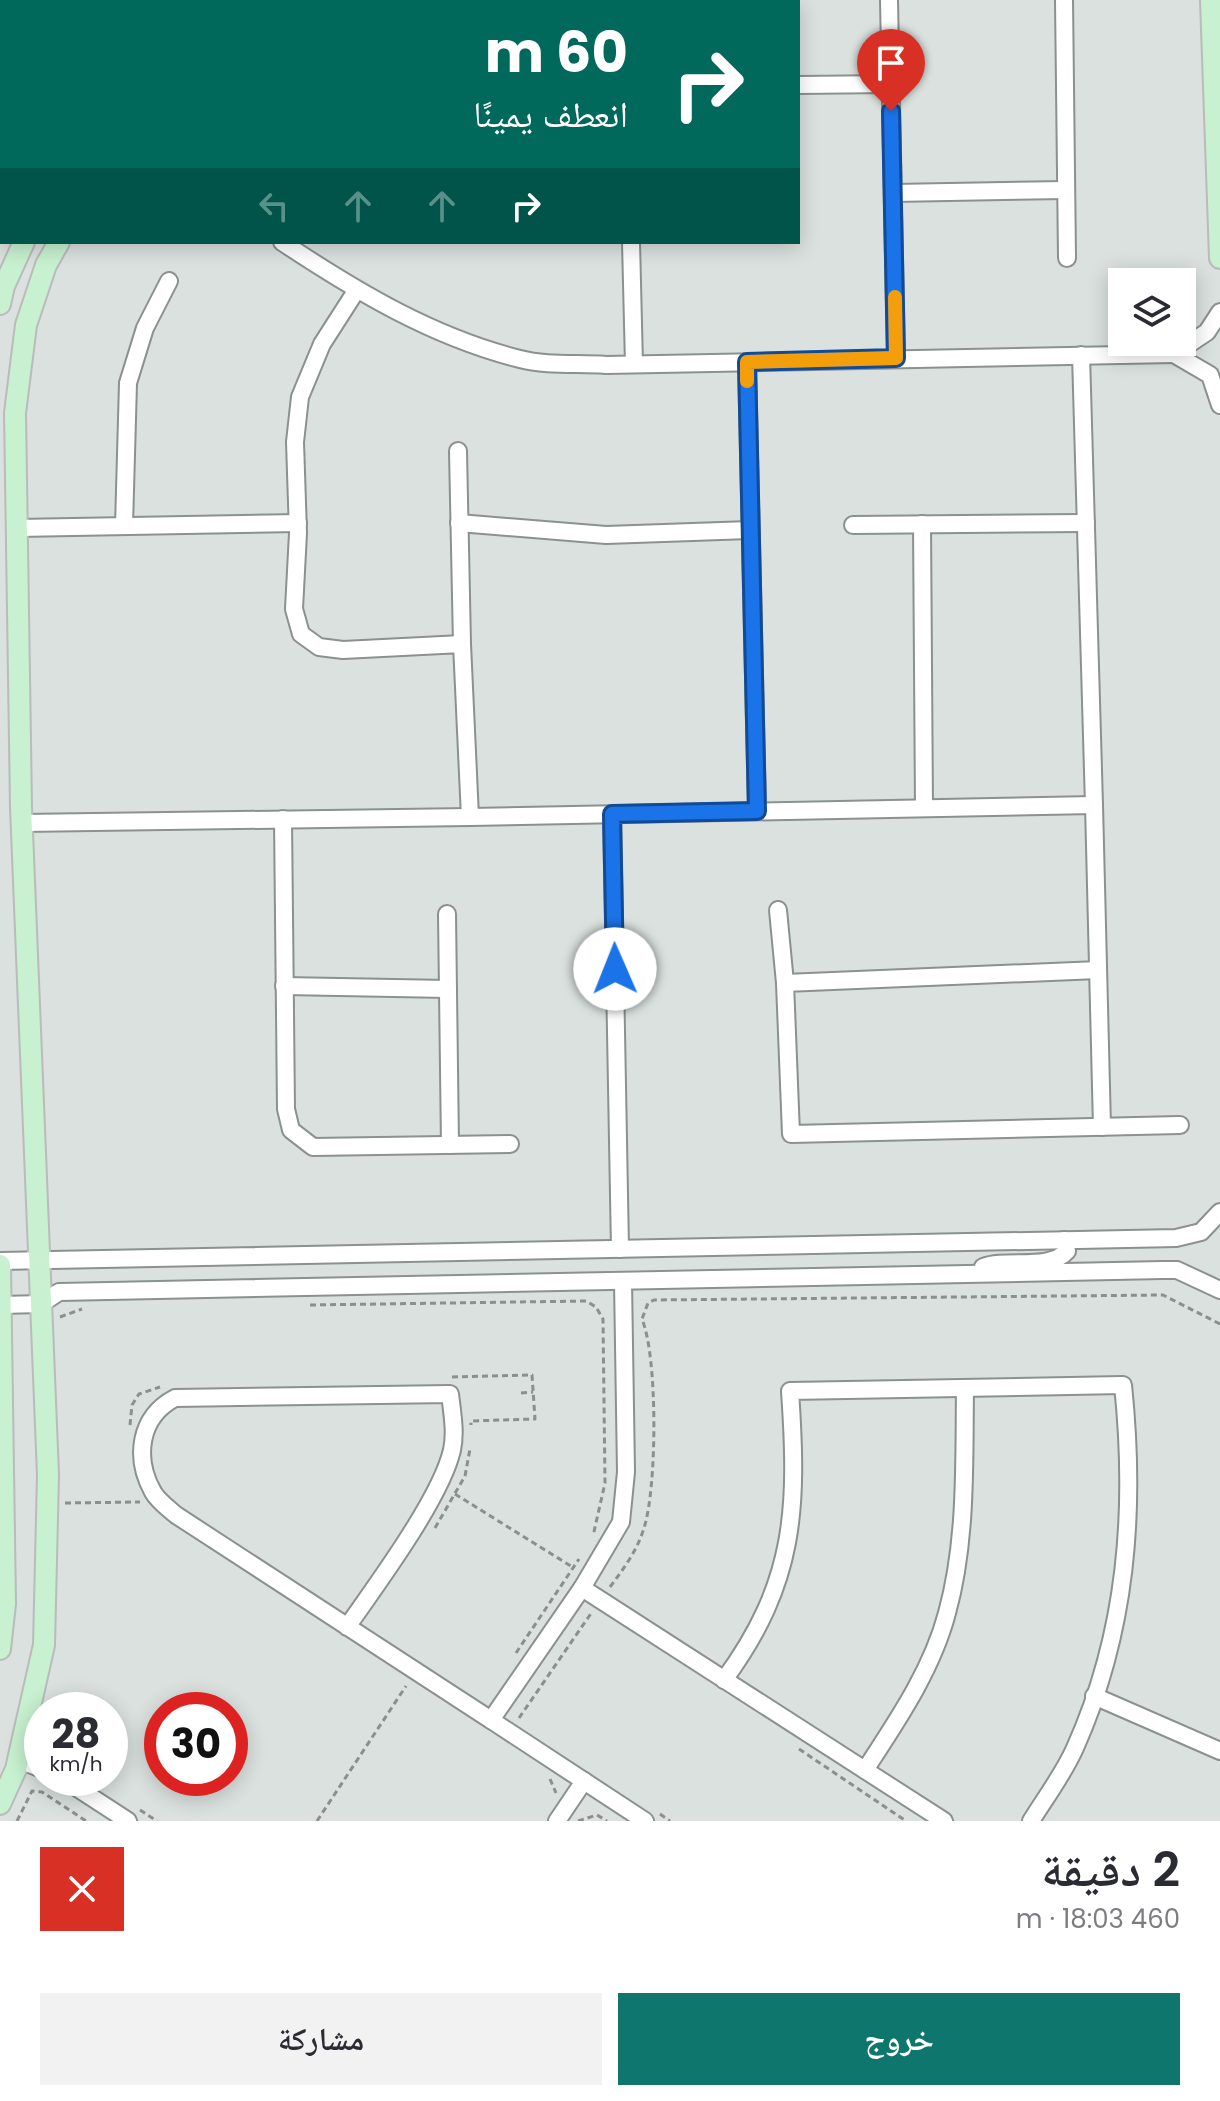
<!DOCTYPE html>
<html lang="ar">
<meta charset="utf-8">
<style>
:root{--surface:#fff;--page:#f2f2f3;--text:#2b2b33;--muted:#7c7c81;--accent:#0f766e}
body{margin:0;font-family:Poppins,"Noto Naskh Arabic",sans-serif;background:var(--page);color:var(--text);direction:rtl;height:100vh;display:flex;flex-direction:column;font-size:30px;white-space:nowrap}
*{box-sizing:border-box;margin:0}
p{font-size:26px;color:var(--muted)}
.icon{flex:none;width:44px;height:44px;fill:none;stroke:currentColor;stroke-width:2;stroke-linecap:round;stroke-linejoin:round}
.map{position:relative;height:1821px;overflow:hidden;direction:ltr}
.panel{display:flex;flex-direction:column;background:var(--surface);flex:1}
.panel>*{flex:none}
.top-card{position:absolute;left:0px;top:0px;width:800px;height:244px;box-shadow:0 4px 20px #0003;direction:rtl;background:#00695c;color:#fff;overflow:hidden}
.fabs{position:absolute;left:1108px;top:268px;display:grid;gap:16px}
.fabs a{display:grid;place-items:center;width:88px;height:88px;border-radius:0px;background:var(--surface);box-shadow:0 4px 20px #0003;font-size:40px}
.speed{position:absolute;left:24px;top:1692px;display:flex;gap:16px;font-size:40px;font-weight:700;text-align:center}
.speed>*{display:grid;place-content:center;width:104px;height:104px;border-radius:50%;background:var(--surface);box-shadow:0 4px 20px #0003;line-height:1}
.speed small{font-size:20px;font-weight:400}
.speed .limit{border:12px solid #d22;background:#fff;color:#111}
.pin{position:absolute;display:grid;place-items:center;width:68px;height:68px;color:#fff;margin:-82px -34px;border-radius:50% 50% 50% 0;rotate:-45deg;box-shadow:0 0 8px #0007}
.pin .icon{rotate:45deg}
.me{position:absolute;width:88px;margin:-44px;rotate:359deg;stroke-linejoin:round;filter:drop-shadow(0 0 6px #0008)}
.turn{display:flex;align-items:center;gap:28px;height:168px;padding:0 40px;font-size:36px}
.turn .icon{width:104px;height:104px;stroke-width:2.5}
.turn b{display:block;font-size:56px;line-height:68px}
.lanes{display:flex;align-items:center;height:76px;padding:0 40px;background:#0003;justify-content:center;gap:40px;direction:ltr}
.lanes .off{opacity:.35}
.round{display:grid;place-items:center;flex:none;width:84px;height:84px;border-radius:0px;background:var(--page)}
.headline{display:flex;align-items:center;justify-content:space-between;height:136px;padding:0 40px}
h1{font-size:48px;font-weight:600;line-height:60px}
.action{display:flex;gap:16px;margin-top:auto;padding:16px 40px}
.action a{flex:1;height:92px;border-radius:0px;background:var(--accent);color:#fff;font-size:32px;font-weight:600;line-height:92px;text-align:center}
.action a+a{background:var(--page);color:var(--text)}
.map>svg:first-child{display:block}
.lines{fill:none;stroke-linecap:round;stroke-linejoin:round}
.minor-casing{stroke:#8a918e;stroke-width:20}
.major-casing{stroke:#babbba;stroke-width:24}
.path{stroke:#8b908d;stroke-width:3;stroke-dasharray:6 4;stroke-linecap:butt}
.minor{stroke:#fff;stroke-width:16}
.major{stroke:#c7f1d0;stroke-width:20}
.route-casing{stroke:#114b97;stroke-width:20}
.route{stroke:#1a73e8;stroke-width:14}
.slow{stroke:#f59e0b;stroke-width:14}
</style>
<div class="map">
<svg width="1220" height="1821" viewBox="0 0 1220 1821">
<rect width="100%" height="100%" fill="#dae1de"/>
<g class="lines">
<defs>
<g id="minor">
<polyline points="626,0 626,2"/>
<polyline points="889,0 896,358"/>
<polyline points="1064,0 1067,258"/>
<polyline points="356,2 357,0"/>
<polyline points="461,2 461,0"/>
<polyline points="0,51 2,52"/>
<polyline points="798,85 891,84"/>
<polyline points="893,193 1066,190"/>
<path d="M282 242C356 291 432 337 520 359 546 366 578 363 606 365L1174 354"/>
<polyline points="631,242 634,364"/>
<polyline points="356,291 322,344 300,397 295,442 298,533 294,609 301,634 319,647 343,650 462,644 470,817 1094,805 1102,1127"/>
<polyline points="1220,312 1207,332 1174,354 1210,375 1220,405"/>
<polyline points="1081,355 1094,805"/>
<polyline points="747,362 757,811"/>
<polyline points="458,451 462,644"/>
<polyline points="459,523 606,535 750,530"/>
<polyline points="922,524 924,808"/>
<polyline points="853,525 1086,523"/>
<polyline points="124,526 128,383 145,328 169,281"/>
<polyline points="17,528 298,523"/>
<polyline points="612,814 620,1249"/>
<polyline points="283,819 286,1109 291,1130 313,1147 510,1144"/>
<polyline points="22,823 470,817"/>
<polyline points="778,910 785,983"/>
<polyline points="447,914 450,1145"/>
<polyline points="1098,970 785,983 791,1134 1180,1125"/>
<polyline points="284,986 448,989"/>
<polyline points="0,1261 1176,1238 1201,1232 1220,1212"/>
<path d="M983 1267C1007 1258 1050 1271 1067 1251L1064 1240"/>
<polyline points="623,1281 626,1472 621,1522 582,1588 944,1821"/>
<polyline points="1,1305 41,1304 59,1292 1163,1270 1177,1270 1220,1290"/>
<polyline points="582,1588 491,1720 645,1821"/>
<path d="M347 1627C377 1584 441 1498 452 1450 456 1432 452 1412 450 1394L175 1398C139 1417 134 1458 153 1492 158 1501 168 1508 176 1515L491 1720"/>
<path d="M724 1680C796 1582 798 1508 790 1391L1123 1385C1136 1510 1127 1632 1075 1748 1064 1773 1046 1797 1031 1821"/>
<polyline points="1094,1696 1220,1751"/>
<polyline points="19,1760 42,1769"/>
<path d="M865 1770C897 1721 932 1670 947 1613 967 1541 964 1462 965 1388"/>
<polyline points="62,1778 128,1821"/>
<polyline points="557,1821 584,1781"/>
</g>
<g id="major">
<polyline points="1211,0 1220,258"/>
<polyline points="185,2 186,0"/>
<polyline points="224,2 226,0"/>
<polyline points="0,304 4,286 24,242"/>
<polyline points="0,1265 5,1604 0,1649"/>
<polyline points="0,1804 16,1769 44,1645 48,1475 21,807 15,413 26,325 46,265 59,242"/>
</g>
</defs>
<use href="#minor" class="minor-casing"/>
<use href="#major" class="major-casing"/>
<g class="path">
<polyline points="310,1305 586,1301 596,1307 603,1319 605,1483 593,1536"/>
<polyline points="60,1317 82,1309"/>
<polyline points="452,1377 532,1375 535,1419 471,1421 471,1425"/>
<polyline points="521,1393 533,1392"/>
<polyline points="130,1425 132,1405 139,1394 160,1387"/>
<polyline points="455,1494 574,1568"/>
<polyline points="65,1503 140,1502"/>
<polyline points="435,1528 465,1476 470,1449"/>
<path d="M610 1587C624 1568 637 1551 644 1528 657 1488 658 1358 642 1319L648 1303 654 1300 1163 1295 1220 1324"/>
<polyline points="516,1653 579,1559"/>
<polyline points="519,1718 592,1612"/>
<polyline points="799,1749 906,1821"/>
<polyline points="550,1779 556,1793"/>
<polyline points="140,1810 157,1821"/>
<polyline points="660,1814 670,1821"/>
<polyline points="17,1821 32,1791 42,1792 86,1821"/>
<polyline points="317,1821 406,1686"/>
<polyline points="578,1821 597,1815 607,1821"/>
</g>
<use href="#minor" class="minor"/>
<use href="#major" class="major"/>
</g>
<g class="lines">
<defs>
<polyline id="route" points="615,969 612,814 757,811 747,362 896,358 891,111"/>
</defs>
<use href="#route" class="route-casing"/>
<use href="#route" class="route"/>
<polyline class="slow" points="747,381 747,362 896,358 895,297"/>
</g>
</svg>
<div class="fabs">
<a><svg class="icon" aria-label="layers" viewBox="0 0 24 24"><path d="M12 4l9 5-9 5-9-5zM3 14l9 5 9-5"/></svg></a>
</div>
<div class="speed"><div>28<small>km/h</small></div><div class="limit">30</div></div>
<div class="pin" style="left:891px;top:111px;background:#d93025"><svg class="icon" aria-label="arrive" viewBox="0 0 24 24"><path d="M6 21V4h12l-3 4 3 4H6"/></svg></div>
<svg class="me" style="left:615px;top:969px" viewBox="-20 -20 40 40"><circle r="19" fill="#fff"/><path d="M0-13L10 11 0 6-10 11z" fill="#1a73e8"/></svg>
<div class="top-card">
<div class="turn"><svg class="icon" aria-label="right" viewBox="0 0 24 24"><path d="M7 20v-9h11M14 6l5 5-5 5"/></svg><div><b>60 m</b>انعطف يمينًا</div></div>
<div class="lanes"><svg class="icon off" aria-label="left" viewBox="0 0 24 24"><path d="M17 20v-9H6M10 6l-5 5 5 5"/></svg><svg class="icon off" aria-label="ahead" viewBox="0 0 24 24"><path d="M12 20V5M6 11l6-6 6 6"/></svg><svg class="icon off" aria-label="ahead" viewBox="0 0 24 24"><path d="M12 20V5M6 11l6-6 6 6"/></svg><svg class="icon" aria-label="right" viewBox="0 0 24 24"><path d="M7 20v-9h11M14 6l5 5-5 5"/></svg></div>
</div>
</div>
<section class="panel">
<div class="headline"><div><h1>2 دقيقة</h1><p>460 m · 18:03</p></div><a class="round" style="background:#d93025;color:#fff"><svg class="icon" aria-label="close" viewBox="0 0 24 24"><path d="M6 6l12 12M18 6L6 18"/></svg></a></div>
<div class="action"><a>خروج</a><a>مشاركة</a></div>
</section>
